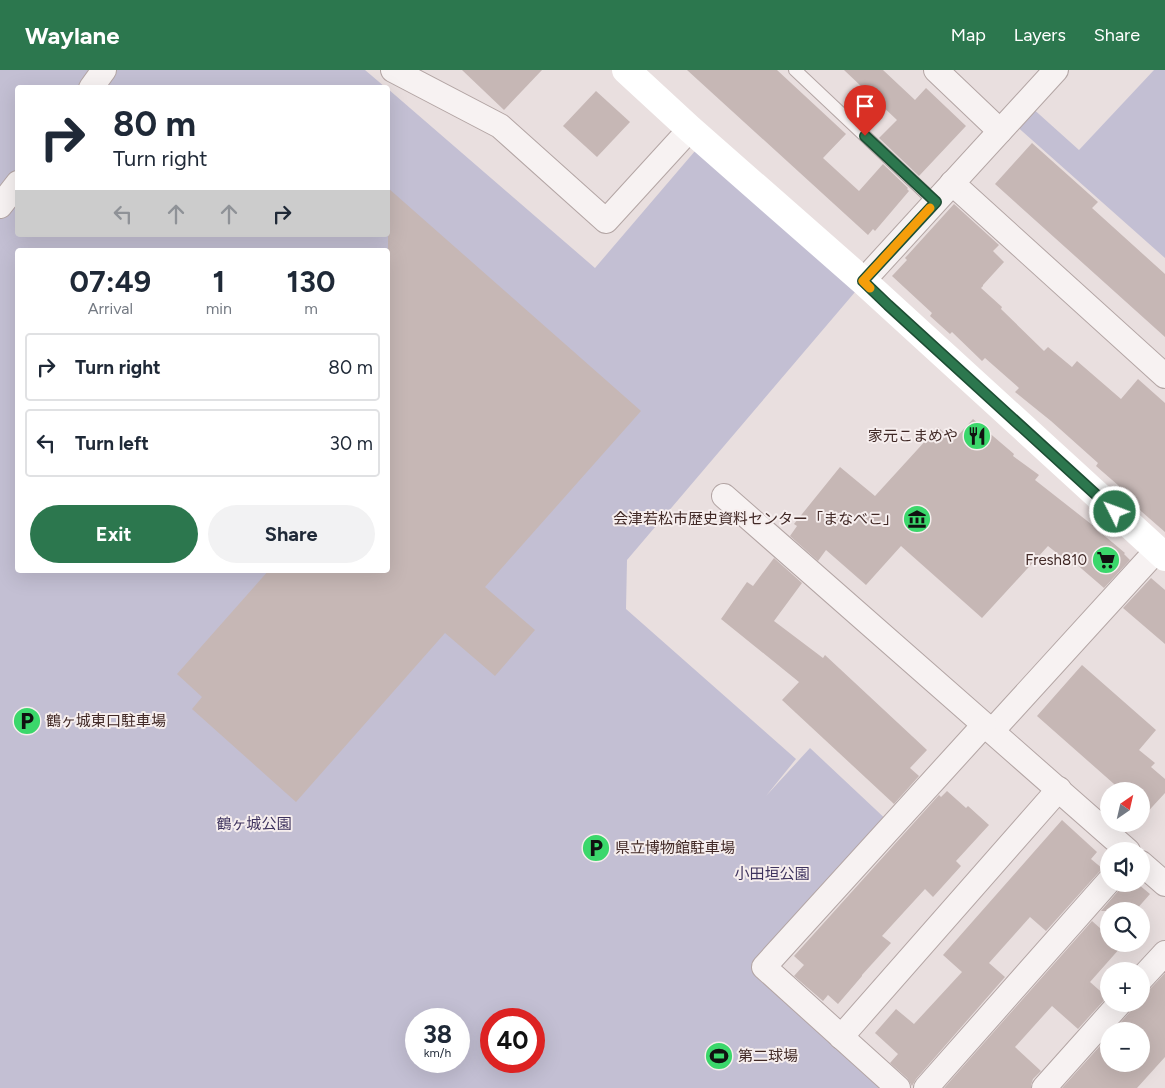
<!DOCTYPE html>
<meta charset="utf-8">
<style>
:root{--surface:#fff;--page:#f2f2f3;--text:#1f2937;--muted:#747a83;--line:#e0e1e3;--accent:#2c774e}
body{margin:0;font-family:Figtree,"Noto Sans JP",sans-serif;background:var(--page);color:var(--text);height:100vh;display:flex;flex-direction:column;font-size:19px;white-space:nowrap}
*{box-sizing:border-box;margin:0}
p{font-size:16px;color:var(--muted)}
.icon{flex:none;width:28px;height:28px;fill:none;stroke:currentColor;stroke-width:2;stroke-linecap:round;stroke-linejoin:round}
.map{position:relative;flex:1;overflow:hidden}
.details{position:absolute;left:15px;top:178px;width:375px;height:325px;display:flex;flex-direction:column;background:var(--surface);border-radius:5px;box-shadow:0 5px 20px #0002}
.details>*{flex:none}
.top-card{position:absolute;left:15px;top:15px;width:375px;height:152px;border-radius:5px;box-shadow:0 5px 20px #0002;background:#fff;color:var(--text);overflow:hidden}
.needle{width:32px;rotate:34deg}
.tools{position:absolute;left:1100px;top:712px;display:grid;gap:10px}
.tools a{display:grid;place-items:center;width:50px;height:50px;border-radius:50%;background:var(--surface);box-shadow:0 5px 20px #0002;font-size:25px}
.speed{position:absolute;left:405px;top:938px;display:flex;gap:10px;font-size:25px;font-weight:700;text-align:center}
.speed>*{display:grid;place-content:center;width:65px;height:65px;border-radius:50%;background:var(--surface);box-shadow:0 5px 20px #0002;line-height:1}
.speed small{font-size:12px;font-weight:400}
.speed .limit{border:8px solid #d22;background:#fff;color:#111}
.pin{position:absolute;display:grid;place-items:center;width:42px;height:42px;color:#fff;margin:-51px -21px;border-radius:50% 50% 50% 0;rotate:-45deg;box-shadow:0 0 5px #0007}
.pin .icon{rotate:45deg}
.me{position:absolute;width:55px;margin:-28px;rotate:312deg;stroke-linejoin:round;filter:drop-shadow(0 0 4px #0008)}
.turn{display:flex;align-items:center;gap:18px;height:105px;padding:0 15px;font-size:22px}
.turn .icon{width:65px;height:65px;stroke-width:2.5}
.turn b{display:block;font-size:35px;line-height:42px}
.lanes{display:flex;align-items:center;height:48px;padding:0 15px;background:#0003;justify-content:center;gap:25px;direction:ltr}
.lanes .off{opacity:.35}
.eta{display:flex;justify-content:space-evenly;align-items:center;height:85px;text-align:center}
.eta b{font-size:30px;font-weight:700;line-height:35px}
.button{display:flex;gap:10px;margin-top:auto;padding:10px 15px}
.button a{flex:1;height:58px;border-radius:30px;background:var(--accent);color:#fff;font-size:20px;font-weight:700;line-height:58px;text-align:center}
.button a+a{background:var(--page);color:var(--text)}
ul{padding:0;list-style:none}
li{display:flex;align-items:center;gap:15px;height:68px;margin:0 10px 8px;padding:0 5px;border:2px solid var(--line);border-radius:5px}
li div{flex:1}
li b{display:block;font-size:19px}
li em{font-style:normal}
header{display:flex;align-items:center;gap:30px;box-sizing:border-box;height:70px;padding:0 25px;background:var(--accent);color:#fff}
header strong{font-size:24px}
nav{display:flex;gap:28px;margin-inline-start:auto;font-size:18px}
.map>svg:first-child{display:block}
.green{fill:#c3bfd3;fill-rule:evenodd}
.building{fill:#c6b7b5}
.lines{fill:none;stroke-linecap:round;stroke-linejoin:round}
.lane-casing{stroke:#b3a5a4;stroke-width:14}
.street-casing{stroke:#b3a5a4;stroke-width:26}
.lane{stroke:#f7f2f2;stroke-width:12}
.street{stroke:#f7f2f2;stroke-width:24}
.secondary{stroke:#fff;stroke-width:28}
.route-casing{stroke:#1d4d33;stroke-width:12}
.route{stroke:#2c774e;stroke-width:9}
.slow{stroke:#f59e0b;stroke-width:9}
.labels{text-anchor:middle;dominant-baseline:central;stroke-width:4;stroke-linejoin:round;paint-order:stroke}
.poi-label{font-size:15px;fill:#412926;stroke:#f6eeee;text-anchor:end}
.park-label{font-size:15px;fill:#3e335e;stroke:#f6eeee}
</style>
<header>
<strong>Waylane</strong>
<nav><a>Map</a><a>Layers</a><a>Share</a></nav>
</header>
<div class="map">
<svg width="1165" height="1018" viewBox="0 0 1165 1018">
<rect width="100%" height="100%" fill="#e9dfdf"/>
<g class="green">
<path d="M0 0H365L385 17 18 18V165H388V19L595 198 701 74 861 215 627 490 626 539 796 689 766 726 810 678 891 754 759 901 889 1018H0ZM18 180H388V500H18ZM416 949H459V991H416ZM491 949H534V991H491Z"/>
<polygon points="1154,0 1165,0 1165,188 1013,53 1030,36 1079,80"/>
</g>
<g class="building">
<polygon points="462,0 542,0 504,40"/>
<polygon points="687,0 777,0 846,64 823,88 859,121 883,94 908,118 907,119 909,121 875,161 873,159 868,165"/>
<polygon points="844,0 883,0 915,30 926,18 966,56 919,106 879,68 897,50"/>
<polygon points="596,21 630,52 597,87 563,56"/>
<polygon points="1032,73 1098,132 1092,138 1165,204 1165,267 995,114"/>
<polygon points="388,118 641,341 485,517 535,560 495,606 445,563 296,732 192,639 202,627 177,604 269,500 388,500"/>
<polygon points="954,134 999,175 993,181 1004,192 983,215 983,216 981,218 1002,237 1001,239 1044,281 1048,277 1072,297 1077,291 1121,329 1138,309 1165,333 1165,462 1134,435 1135,434 1118,418 1119,416 1096,396 1098,393 1051,351 1015,322 1019,318 985,288 982,291 952,262 950,264 930,246 932,243 892,206 907,190 905,188"/>
<polygon points="973,349 1014,384 1013,386 1039,405 1035,410 1100,461 1100,462 1125,483 1124,484 1130,490 1104,518 1075,493 1073,496 1048,476 982,548 901,476 866,515 826,480 818,491 790,466 797,456 794,454 840,397 875,426 938,357 953,371"/>
<polygon points="774,488 802,513 774,551 823,588 825,585 927,680 910,698 919,706 894,734 782,630 799,612 721,549 747,512 753,516"/>
<polygon points="1151,508 1165,520 1165,574 1123,538"/>
<polygon points="1082,595 1156,660 1139,680 1155,693 1151,697 1165,709 1165,723 1141,749 1141,721 1122,721 1037,646"/>
<polygon points="947,721 966,738 968,736 989,755 956,791 961,796 933,827 925,819 882,866 891,873 862,905 862,906 838,934 828,925 823,931 794,906 804,895 794,886 939,725 941,727"/>
<polygon points="1062,750 1097,782 1091,789 1103,799 1099,802 1046,861 1030,847 989,893 1005,907 916,1009 912,1016 907,1008 890,993 898,984 875,963 896,939 914,954 962,902 943,885"/>
<polygon points="1122,814 1138,814 1150,824 1135,841 1101,841 1119,820"/>
<polygon points="1092,851 1109,866 1109,874 1117,874 1121,877 1090,912 1107,927 1078,959 1052,936 1015,977 1041,1001 1033,1009 1031,1015 1031,1018 944,1018"/>
<polygon points="1165,903 1165,987 1137,1018 1062,1018 1109,966 1109,994 1141,994 1141,961 1113,961 1129,943 1132,937 1132,934 1141,934 1141,924 1151,918"/>
</g>
<g class="lines">
<defs>
<polyline id="lane" points="795,0 935,132"/>
<g id="street">
<polyline points="393,0 500,56 606,151 690,59"/>
<polyline points="936,0 1000,61"/>
<polyline points="91,18 104,0"/>
<polyline points="952,113 1165,306"/>
<polyline points="0,136 18,113"/>
<polyline points="863,211 1056,0"/>
<polyline points="724,426 1128,781"/>
<polyline points="992,661 1157,480"/>
<polyline points="1141,793 1165,814"/>
<polyline points="1141,909 1165,883"/>
<polyline points="841,967 1059,719"/>
<polyline points="898,1018 764,897 984,655"/>
<polyline points="926,1018 1109,811"/>
<polyline points="1044,1018 1119,934"/>
</g>
</defs>
<use href="#lane" class="lane-casing"/>
<use href="#street" class="street-casing"/>
<use href="#lane" class="lane"/>
<use href="#street" class="street"/>
<polyline class="secondary" points="626,0 690,59 863,211 1165,487"/>
</g>
<g class="lines">
<defs>
<polyline id="route" points="865,66 936,132 863,211 888,235 1115,442"/>
</defs>
<use href="#route" class="route-casing"/>
<use href="#route" class="route"/>
<polyline class="slow" points="870,218 863,211 930,138"/>
</g>
<defs>
<symbol id="restaurant-disc" viewBox="-11 -11 22 22"><circle r="9.5" fill="#3bd76b" stroke="#f6eeee"/><path d="M-5-6h1v4h1v-4h1v4h1v-4h1v5L-1.5 .5V6h-2V.5L-5-1ZM5-6V6H3V1.5H1.5Q1.5-4 5-6Z" fill="#111"/></symbol>
<symbol id="museum-disc" viewBox="-11 -11 22 22"><circle r="9.5" fill="#3bd76b" stroke="#f6eeee"/><path d="M0-6L6-3V-2H-6V-3ZM-5-1h2V3h-2ZM-1-1h2V3h-2ZM3-1h2V3H3ZM-6 4H6V6H-6Z" fill="#111"/></symbol>
<symbol id="supermarket-disc" viewBox="-11 -11 22 22"><circle r="9.5" fill="#3bd76b" stroke="#f6eeee"/><path d="M-6-5.5h2.5l.6 2H6L4.5 2H-2.5L-4.4-4H-6ZM-1.5 3.2a1.3 1.3 0 1 0 .1 0ZM3 3.2a1.3 1.3 0 1 0 .1 0Z" fill="#111"/></symbol>
<symbol id="parking-disc" viewBox="-11 -11 22 22"><circle r="9.5" fill="#3bd76b" stroke="#f6eeee"/><path d="M-3.5-5.5H1a3.5 3.5 0 0 1 0 7H-1V5.5H-3.5ZM-1-3.4V-.6H.8a1.4 1.4 0 0 0 0-2.8Z" fill="#111"/></symbol>
<symbol id="stadium-disc" viewBox="-11 -11 22 22"><circle r="9.5" fill="#3bd76b" stroke="#f6eeee"/><path d="M0-5a6.5 5 0 1 0 0 10a6.5 5 0 1 0 0-10ZM-3.5-1.8h7v3.6h-7Z" fill="#111"/></symbol>
</defs>
<g fill-rule="evenodd">
<use href="#restaurant-disc" x="961" y="350" width="32" height="32"/>
<use href="#museum-disc" x="901" y="433" width="32" height="32"/>
<use href="#supermarket-disc" x="1090" y="474" width="32" height="32"/>
<use href="#parking-disc" x="11" y="635" width="32" height="32"/>
<use href="#parking-disc" x="580" y="762" width="32" height="32"/>
<use href="#stadium-disc" x="703" y="970" width="32" height="32"/>
</g>
<g class="labels">
<g class="poi-label">
<text x="958" y="366">家元こまめや</text>
<text x="898" y="449">会津若松市歴史資料センター「まなべこ」</text>
<text x="1087" y="490">Fresh810</text>
<text x="46" y="651" text-anchor="start">鶴ヶ城東口駐車場</text>
<text x="615" y="778" text-anchor="start">県立博物館駐車場</text>
<text x="738" y="986" text-anchor="start">第二球場</text>
</g>
<g class="park-label">
<text x="254" y="754">鶴ヶ城公園</text>
<text x="772" y="804">小田垣公園</text>
</g>
</g>
</svg>
<div class="tools">
<a><svg class="needle" viewBox="-14 -14 28 28"><path d="M0-13l5 13h-10z" fill="#e53935"/><path d="M0 13l5-13h-10z" fill="#747a83"/></svg></a>
<a><svg class="icon" aria-label="sound" viewBox="0 0 24 24"><path d="M4 9h4l5-4v14l-5-4H4zM17 9q2 3 0 6"/></svg></a>
<a><svg class="icon" aria-label="search" viewBox="0 0 24 24"><circle cx="10" cy="10" r="6"/><path d="M15 15l6 6"/></svg></a>
<a>+</a>
<a>−</a>
</div>
<div class="speed"><div>38<small>km/h</small></div><div class="limit">40</div></div>
<div class="pin" style="left:865px;top:66px;background:#d93025"><svg class="icon" aria-label="arrive" viewBox="0 0 24 24"><path d="M6 21V4h12l-3 4 3 4H6"/></svg></div>
<svg class="me" style="left:1115px;top:442px" viewBox="-20 -20 40 40"><circle r="17" fill="#2c774e" stroke="#fff" stroke-width="3"/><path d="M0-11L8 9 0 5-8 9z" fill="#fff"/></svg>
<div class="top-card">
<div class="turn"><svg class="icon" aria-label="right" viewBox="0 0 24 24"><path d="M7 20v-9h11M14 6l5 5-5 5"/></svg><div><b>80 m</b>Turn right</div></div>
<div class="lanes"><svg class="icon off" aria-label="left" viewBox="0 0 24 24"><path d="M17 20v-9H6M10 6l-5 5 5 5"/></svg><svg class="icon off" aria-label="ahead" viewBox="0 0 24 24"><path d="M12 20V5M6 11l6-6 6 6"/></svg><svg class="icon off" aria-label="ahead" viewBox="0 0 24 24"><path d="M12 20V5M6 11l6-6 6 6"/></svg><svg class="icon" aria-label="right" viewBox="0 0 24 24"><path d="M7 20v-9h11M14 6l5 5-5 5"/></svg></div>
</div>
<section class="details">
<div class="eta">
<div><b>07:49</b><p>Arrival</p></div>
<div><b>1</b><p>min</p></div>
<div><b>130</b><p>m</p></div>
</div>
<ul>
<li><svg class="icon" aria-label="right" viewBox="0 0 24 24"><path d="M7 20v-9h11M14 6l5 5-5 5"/></svg><div><b>Turn right</b></div><em>80 m</em></li>
<li><svg class="icon" aria-label="left" viewBox="0 0 24 24"><path d="M17 20v-9H6M10 6l-5 5 5 5"/></svg><div><b>Turn left</b></div><em>30 m</em></li>
</ul>
<div class="button"><a>Exit</a><a>Share</a></div>
</section>
</div>
